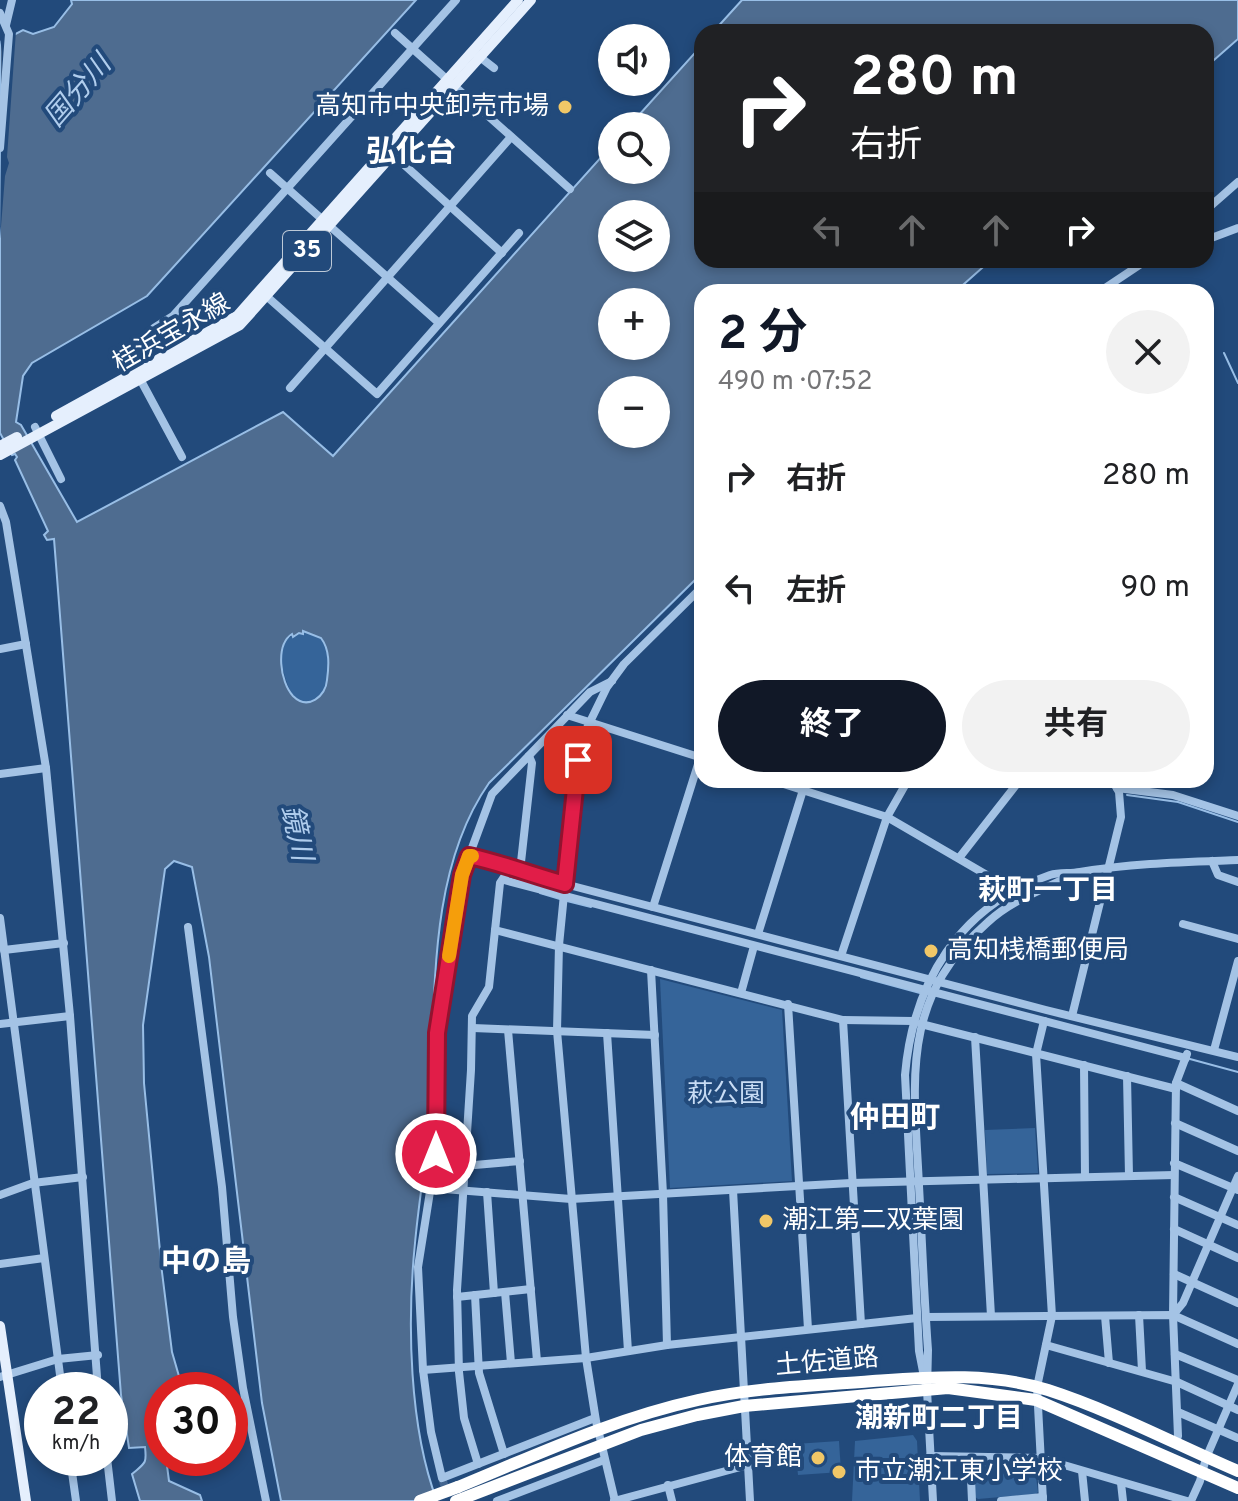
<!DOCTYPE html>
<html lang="ja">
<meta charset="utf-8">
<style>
:root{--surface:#fff;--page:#f2f2f2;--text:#202124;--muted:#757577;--accent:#111827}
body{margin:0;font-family:Overpass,"Noto Sans JP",sans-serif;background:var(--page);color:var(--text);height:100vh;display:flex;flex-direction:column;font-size:30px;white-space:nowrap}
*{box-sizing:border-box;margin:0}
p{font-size:26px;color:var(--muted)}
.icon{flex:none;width:44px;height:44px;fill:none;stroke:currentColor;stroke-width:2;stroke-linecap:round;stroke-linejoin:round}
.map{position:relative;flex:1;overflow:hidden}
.side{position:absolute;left:694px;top:284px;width:520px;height:504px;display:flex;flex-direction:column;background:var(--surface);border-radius:24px;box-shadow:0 4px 12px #0003}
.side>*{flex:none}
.banner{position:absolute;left:694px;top:24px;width:520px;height:244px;border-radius:24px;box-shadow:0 4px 12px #0003;background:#202124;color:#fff;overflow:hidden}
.buttons{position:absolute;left:598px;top:24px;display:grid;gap:16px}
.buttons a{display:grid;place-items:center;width:72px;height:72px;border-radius:50%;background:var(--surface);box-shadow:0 4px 12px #0003;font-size:40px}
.speed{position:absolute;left:24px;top:1372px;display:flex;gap:16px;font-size:40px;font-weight:700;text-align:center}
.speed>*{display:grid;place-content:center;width:104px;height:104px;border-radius:50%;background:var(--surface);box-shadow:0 4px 12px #0003;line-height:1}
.speed small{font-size:20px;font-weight:400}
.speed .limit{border:12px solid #d22;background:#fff;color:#111}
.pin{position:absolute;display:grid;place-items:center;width:68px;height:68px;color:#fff;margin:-34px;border-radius:16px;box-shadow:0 4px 12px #0006}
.me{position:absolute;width:88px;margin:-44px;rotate:0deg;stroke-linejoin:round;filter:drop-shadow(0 0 6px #0008)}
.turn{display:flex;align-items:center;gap:28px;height:168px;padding:0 24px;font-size:36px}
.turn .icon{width:104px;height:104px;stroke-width:2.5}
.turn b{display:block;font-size:56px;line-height:68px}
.lanes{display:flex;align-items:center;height:76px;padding:0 24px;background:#0003;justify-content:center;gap:40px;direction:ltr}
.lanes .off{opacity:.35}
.round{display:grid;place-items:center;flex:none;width:84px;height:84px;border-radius:42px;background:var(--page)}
.head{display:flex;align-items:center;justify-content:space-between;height:136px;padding:0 24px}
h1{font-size:48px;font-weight:700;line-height:60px;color:var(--accent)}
.primary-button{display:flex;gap:16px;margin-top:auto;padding:16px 24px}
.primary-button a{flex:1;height:92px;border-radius:48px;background:var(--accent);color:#fff;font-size:32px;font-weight:700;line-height:92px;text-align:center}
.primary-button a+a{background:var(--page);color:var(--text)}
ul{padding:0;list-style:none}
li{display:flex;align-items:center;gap:24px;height:112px;padding:0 24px}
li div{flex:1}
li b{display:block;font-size:30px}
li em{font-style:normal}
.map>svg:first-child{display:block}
.green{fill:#356499}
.water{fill:#4e6c90;stroke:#98bee6;stroke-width:2;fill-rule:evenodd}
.pier{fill:#224a7b}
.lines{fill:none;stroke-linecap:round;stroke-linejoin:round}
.stream{stroke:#98bee6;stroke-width:2}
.minor-tunnel{stroke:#43658f;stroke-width:8;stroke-dasharray:8 4;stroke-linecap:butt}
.minor{stroke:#a4c3e5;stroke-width:8}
.major{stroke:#e5effd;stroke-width:10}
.highway{stroke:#fff;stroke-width:12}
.highway-bridge{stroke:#fff;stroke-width:12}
.route-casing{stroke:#92132f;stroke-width:20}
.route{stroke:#e11d48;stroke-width:14}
.slow{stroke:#f59e0b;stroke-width:14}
.poi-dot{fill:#f1c767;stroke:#224a7b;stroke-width:3}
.labels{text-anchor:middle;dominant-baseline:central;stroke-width:8;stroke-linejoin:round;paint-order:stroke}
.shield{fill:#224a7b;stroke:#bdc9d7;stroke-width:2}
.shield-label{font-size:24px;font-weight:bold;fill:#fff}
.poi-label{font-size:26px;fill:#fff;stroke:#224a7b;text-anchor:start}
.street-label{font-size:26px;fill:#fff;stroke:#224a7b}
.park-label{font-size:26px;fill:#c8dcf4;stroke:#224a7b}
.water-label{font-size:28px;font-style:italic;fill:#b0cded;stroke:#224a7b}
.neighbourhood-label{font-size:28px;font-weight:bold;fill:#fff;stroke:#224a7b}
.quarter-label{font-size:30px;font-weight:bold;fill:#fff;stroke:#224a7b}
</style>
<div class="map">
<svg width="1238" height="1501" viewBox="0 0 1238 1501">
<rect width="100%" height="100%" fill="#224a7b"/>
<g class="green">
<path d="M302 631 321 638C348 675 303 740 285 677 281 663 279 654 285 640Z"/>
<polygon points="660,979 782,1010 792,1181 670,1188"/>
<polygon points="1035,1128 1038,1173 987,1174 985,1130"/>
<polygon points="913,1435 917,1441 920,1501 852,1501 855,1441"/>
<polygon points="839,1441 841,1472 798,1475 795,1444"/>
<polygon points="976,1459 1034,1461 1038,1492 1036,1494 978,1499 975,1497 973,1462"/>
</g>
<g class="water">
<path d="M71 0H416L147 296 32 363 23 376 16 422 21 425 77 522 283 412 333 456 612 145V170H656V126H629L702 45V260H991L955 292H702V573L489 783C426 873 436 1002 430 1110 427 1155 419 1199 415 1243 407 1322 409 1427 437 1501H281L262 1403 209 957 192 867 174 861 165 869 143 1025 144 1083 162 1272 172 1352 183 1390H162V1458H166L169 1481 200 1495 202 1501H140L132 1474C145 1463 147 1464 145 1447L129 1448 121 1395 54 539 47 540 44 535 48 531 15 460 17 457 15 454 12 455 0 433V42L23 30 33 34 54 27 72 4ZM612 214H656V258H612ZM612 302H656V346H612ZM612 390H656V434H612ZM303 631 321 638C330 650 329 665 327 680 326 696 308 711 293 696 280 682 275 645 292 634L293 637 299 633 303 634Z"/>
<polygon points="742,0 1238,0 1238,39 1206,67 1206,32 713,32"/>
</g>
<polygon class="pier" points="16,31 7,157 9,163 5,176 0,239 2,52 0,38"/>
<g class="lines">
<g class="stream">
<polyline points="1224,353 1238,383"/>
<polyline points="1127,795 1178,802 1238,822"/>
<polyline points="540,893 560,899"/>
<polyline points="567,901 591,907"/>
<polyline points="861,977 920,993"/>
<polyline points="1190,1059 1238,1072"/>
</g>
<polyline class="minor-tunnel" points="442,1478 449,1501"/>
<g class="minor">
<polyline points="0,13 9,34 0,148"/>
<polyline points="6,25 12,0"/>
<polyline points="395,33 570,189"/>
<polyline points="476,54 494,68"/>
<polyline points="390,152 502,253"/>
<polyline points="270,173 439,323"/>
<polyline points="1206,210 1238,182"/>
<polyline points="1206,240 1238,228"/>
<polyline points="1099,292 1147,260"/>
<polyline points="264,294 377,394 519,233"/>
<polyline points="169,358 154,328 173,316 456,0"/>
<polyline points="139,377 182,457"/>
<polyline points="290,388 511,137"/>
<polyline points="35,427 61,479"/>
<polyline points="0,506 6,522 46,768 70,1016 98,1390"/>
<polyline points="0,649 26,644"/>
<polyline points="567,715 702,758"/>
<polyline points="0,774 46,768"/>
<polyline points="771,780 887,817 1016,892"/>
<polyline points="1117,788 1173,795 1238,816"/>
<path d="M469 856C502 863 532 875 565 884L1046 1010 1238 1057"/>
<polyline points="959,858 1020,780"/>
<polyline points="1212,861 1218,875 1238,882"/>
<polyline points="504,880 1186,1058"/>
<polyline points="653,907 700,758"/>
<polyline points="0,918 62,1390"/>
<polyline points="1183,924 1238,939"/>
<polyline points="188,927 222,1187 233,1317 243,1388 266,1501"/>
<polyline points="495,930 843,1020 913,1021"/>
<polyline points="758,934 803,790"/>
<polyline points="4,950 64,943"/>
<polyline points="841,956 887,817 908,780"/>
<polyline points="651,970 663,1194 667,1345"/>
<polyline points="741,993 754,946"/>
<polyline points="788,1004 808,1329"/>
<polyline points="1072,1016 1121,817 1119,792 1112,780"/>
<polyline points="843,1020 861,1324"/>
<polyline points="0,1024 70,1016"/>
<polyline points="921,1024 1176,1089"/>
<polyline points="473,1028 655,1035"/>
<polyline points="508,1030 537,1361"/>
<polyline points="607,1033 628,1351"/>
<polyline points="975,1037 991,1316"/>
<polyline points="1214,1050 1238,961"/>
<polyline points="1084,1065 1085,1177"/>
<polyline points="1127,1076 1129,1176"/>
<polyline points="1176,1083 1238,1111"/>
<polyline points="1175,1123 1238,1151"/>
<polyline points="1174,1163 1238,1190"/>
<polyline points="475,1165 520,1161"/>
<polyline points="431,1188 571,1199 851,1183 1174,1175"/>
<polyline points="733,1190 750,1501"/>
<polyline points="487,1192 494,1293"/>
<polyline points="0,1195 33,1183 83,1177"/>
<polyline points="1174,1197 1238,1225"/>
<polyline points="1174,1229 1238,1258"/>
<polyline points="0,1264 44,1258"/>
<polyline points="1174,1274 1238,1303"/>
<polyline points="505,1292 511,1363"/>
<polyline points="475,1295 479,1373 504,1454"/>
<polyline points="457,1297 531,1289"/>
<polyline points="1139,1315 1142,1371"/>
<polyline points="1173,1315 1183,1303 1238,1176"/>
<polyline points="1105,1316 1109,1363"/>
<polyline points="926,1317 1173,1315 1238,1344"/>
<polyline points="1046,1345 1177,1382 1238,1410"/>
<polyline points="1175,1354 1238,1380"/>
<polyline points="423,1370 586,1358 667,1345 917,1318"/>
<polyline points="0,1377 58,1359 98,1355"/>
<path d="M925 1382 919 1351 905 1075C913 983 959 906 1050 875 1060 872 1070 874 1080 872 1132 863 1185 862 1238 860"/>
<polyline points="1178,1412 1238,1438"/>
<polyline points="595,1418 442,1478 431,1432 423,1370 418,1267 436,1154 437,1033 462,875 492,794 590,692 612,681"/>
<polyline points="1176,1442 1178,1436 1173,1315 1176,1083 1187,1054"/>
<polyline points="930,1456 1040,1458 1187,1501"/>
<polyline points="970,1457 972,1501"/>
<polyline points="70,1458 76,1501"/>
<polyline points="107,1458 112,1501"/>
<polyline points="478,1464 464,1418 459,1372 457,1290 471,1070 472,1016 489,987 500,883 508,871 521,862 532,763 529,756"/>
<polyline points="1082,1471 1085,1501"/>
<polyline points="1121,1483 1123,1501"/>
<polyline points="668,1485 672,1501"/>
<polyline points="497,1501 604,1460"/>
<polyline points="614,1501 748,1465"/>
<polyline points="615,1501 596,1421 586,1358 557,1031 559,945 575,783 586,730 607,687 624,664 702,587"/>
<path d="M933 1501 927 1390 928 1350C924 1295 922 1240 919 1186 914 1080 899 1000 988 922 1013 899 1043 890 1072 875"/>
<polyline points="1001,1501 1043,1497"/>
<polyline points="1043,1501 1037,1387 1052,1316 1036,1054 1044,1021"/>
<polyline points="1191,1501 1200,1481 1206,1458 1238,1384"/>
</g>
<g class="major">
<polyline points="56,416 237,316 518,0"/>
<polyline points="0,446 17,437"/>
<polyline points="0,455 240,325 531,0"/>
<polyline points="0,1326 26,1501"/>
</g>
<g class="highway">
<path d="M458 1487C536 1455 615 1418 698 1400 755 1387 815 1386 873 1381 932 1377 990 1372 1048 1390 1113 1411 1175 1444 1238 1471"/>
<polyline points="456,1501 641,1430 697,1415 744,1406 948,1388 1036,1400 1238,1488"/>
</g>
<polyline class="highway-bridge" points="420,1501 458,1487"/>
</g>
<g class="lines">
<defs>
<path id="route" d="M436 1154 437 1033 462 875 469 856C502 863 532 875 565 884L578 760"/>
</defs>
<use href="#route" class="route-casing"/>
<use href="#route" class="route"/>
<polyline class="slow" points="449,956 462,875 469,856 472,856"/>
</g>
<g class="poi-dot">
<circle cx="565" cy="107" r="8"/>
<circle cx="931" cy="951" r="8"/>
<circle cx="766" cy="1221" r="8"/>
<circle cx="818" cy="1458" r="8"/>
<circle cx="839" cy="1472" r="8"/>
</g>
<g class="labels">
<rect class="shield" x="283" y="231" width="48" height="40" rx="6"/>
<g class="shield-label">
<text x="307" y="251">35</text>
</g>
<g class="poi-label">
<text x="549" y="107" text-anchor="end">高知市中央卸売市場</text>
<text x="947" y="951">高知桟橋郵便局</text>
<text x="782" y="1221">潮江第二双葉園</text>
<text x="802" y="1458" text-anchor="end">体育館</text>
<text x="855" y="1472">市立潮江東小学校</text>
</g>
<g class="street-label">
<text transform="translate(172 334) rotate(-30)">桂浜宝永線</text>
<text transform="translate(827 1363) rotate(-5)">土佐道路</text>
</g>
<g class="park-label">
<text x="726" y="1095">萩公園</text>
</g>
<g class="water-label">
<text transform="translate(79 92) rotate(-49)">国分川</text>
<text transform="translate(295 833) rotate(78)">鏡川</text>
</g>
<g class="neighbourhood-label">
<text x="1048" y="892">萩町一丁目</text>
<text x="939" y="1420">潮新町二丁目</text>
</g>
<g class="quarter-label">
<text x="411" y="153">弘化台</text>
<text x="895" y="1119">仲田町</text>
<text x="206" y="1263">中の島</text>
</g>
</g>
</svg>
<div class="buttons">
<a><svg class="icon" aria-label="sound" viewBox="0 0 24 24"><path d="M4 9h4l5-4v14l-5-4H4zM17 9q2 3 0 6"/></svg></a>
<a><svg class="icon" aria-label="search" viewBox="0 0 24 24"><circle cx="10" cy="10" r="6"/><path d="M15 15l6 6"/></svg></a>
<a><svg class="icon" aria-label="layers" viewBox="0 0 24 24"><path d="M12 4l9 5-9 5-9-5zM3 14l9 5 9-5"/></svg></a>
<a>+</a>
<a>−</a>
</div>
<div class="speed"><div>22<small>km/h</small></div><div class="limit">30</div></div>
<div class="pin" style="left:578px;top:760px;background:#d93025"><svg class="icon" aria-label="arrive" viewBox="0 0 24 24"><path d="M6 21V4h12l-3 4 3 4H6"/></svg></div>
<svg class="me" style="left:436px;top:1154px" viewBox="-20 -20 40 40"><circle r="17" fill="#e11d48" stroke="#fff" stroke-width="3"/><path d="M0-11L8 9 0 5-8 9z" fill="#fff"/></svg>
<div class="banner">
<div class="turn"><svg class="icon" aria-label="right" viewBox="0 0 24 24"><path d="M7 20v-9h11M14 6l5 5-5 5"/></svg><div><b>280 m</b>右折</div></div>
<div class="lanes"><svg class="icon off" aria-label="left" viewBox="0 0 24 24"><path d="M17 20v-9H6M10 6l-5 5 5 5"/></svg><svg class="icon off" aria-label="ahead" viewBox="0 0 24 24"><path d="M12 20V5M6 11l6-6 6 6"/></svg><svg class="icon off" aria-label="ahead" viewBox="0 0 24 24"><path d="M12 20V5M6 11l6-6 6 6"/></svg><svg class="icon" aria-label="right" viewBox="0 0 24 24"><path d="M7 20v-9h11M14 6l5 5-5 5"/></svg></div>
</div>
<section class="side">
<div class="head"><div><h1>2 分</h1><p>490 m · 07:52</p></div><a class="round"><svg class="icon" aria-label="close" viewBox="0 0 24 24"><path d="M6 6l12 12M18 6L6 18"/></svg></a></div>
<ul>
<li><svg class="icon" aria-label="right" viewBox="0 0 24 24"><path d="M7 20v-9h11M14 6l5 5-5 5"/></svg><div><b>右折</b></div><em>280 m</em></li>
<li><svg class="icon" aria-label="left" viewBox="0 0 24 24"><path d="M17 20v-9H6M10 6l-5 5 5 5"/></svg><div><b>左折</b></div><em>90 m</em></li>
</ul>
<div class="primary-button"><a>終了</a><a>共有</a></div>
</section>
</div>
